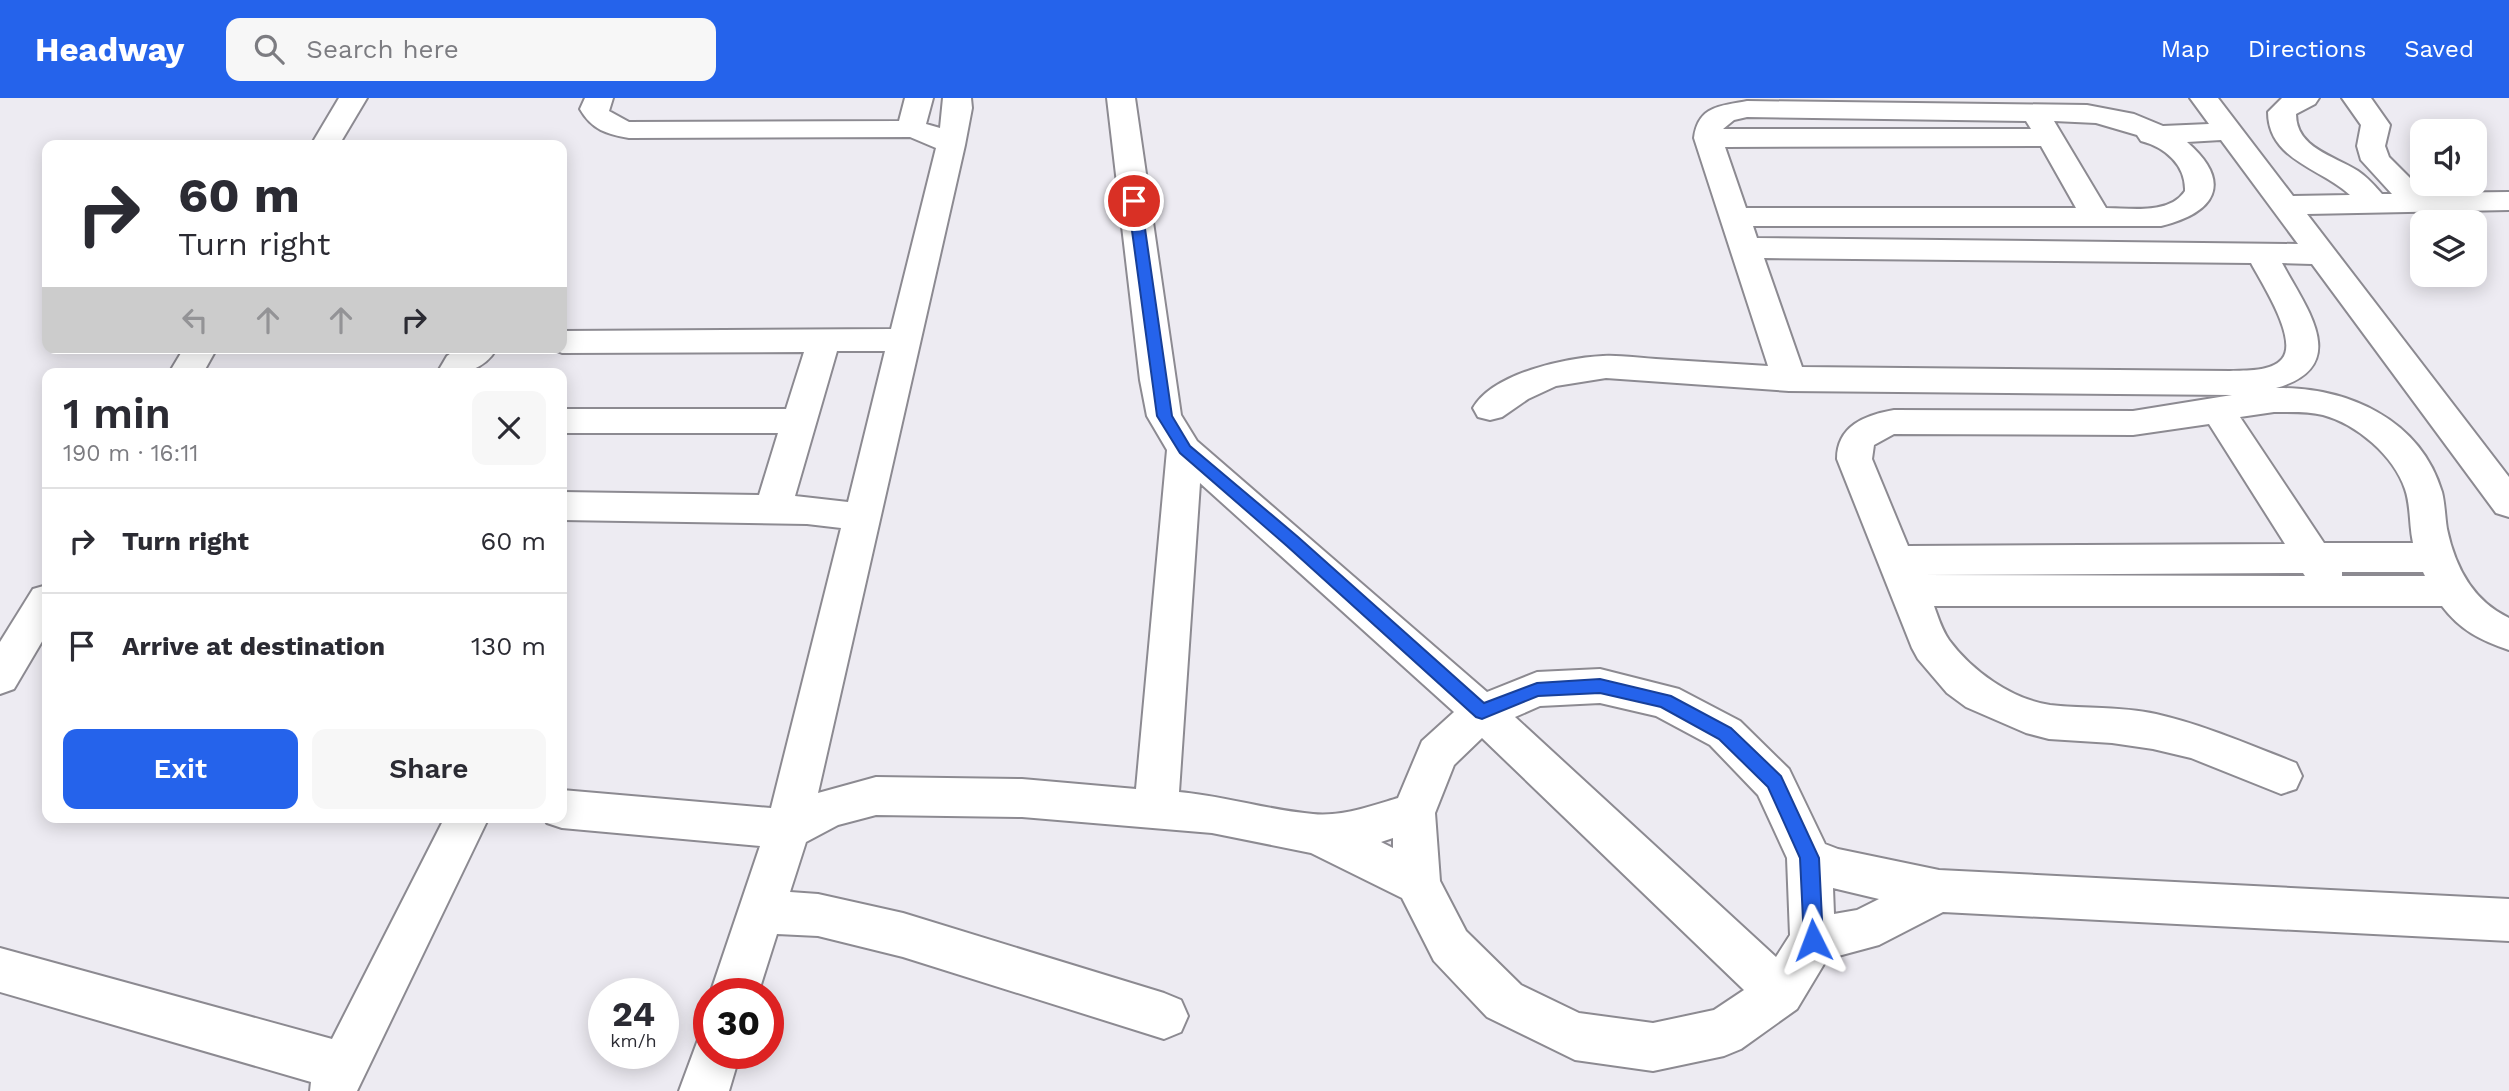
<!DOCTYPE html>
<meta charset="utf-8">
<style>
:root{--surface:#fff;--page:#f7f7f7;--text:#2b2b33;--muted:#7c7c81;--line:#e1e1e2;--accent:#2563eb}
body{margin:0;font-family:"Work Sans",sans-serif;background:var(--page);color:var(--text);height:100vh;display:flex;flex-direction:column;font-size:26px;white-space:nowrap}
*{box-sizing:border-box;margin:0}
p{font-size:23px;color:var(--muted)}
.icon{flex:none;width:38px;height:38px;fill:none;stroke:currentColor;stroke-width:2;stroke-linecap:round;stroke-linejoin:round}
.map{position:relative;flex:1;overflow:hidden}
.drawer{position:absolute;left:42px;top:270px;width:525px;height:455px;display:flex;flex-direction:column;background:var(--surface);border-radius:14px;box-shadow:0 4px 18px #0003}
.drawer>*{flex:none}
.banner{position:absolute;left:42px;top:42px;width:525px;height:214px;border-radius:14px;box-shadow:0 4px 18px #0003;background:#fff;color:var(--text);overflow:hidden}
.buttons{position:absolute;left:2410px;top:21px;display:grid;gap:14px}
.buttons a{display:grid;place-items:center;width:77px;height:77px;border-radius:14px;background:var(--surface);box-shadow:0 4px 18px #0003;font-size:35px}
.speed{position:absolute;left:588px;top:880px;display:flex;gap:14px;font-size:35px;font-weight:700;text-align:center}
.speed>*{display:grid;place-content:center;width:91px;height:91px;border-radius:50%;background:var(--surface);box-shadow:0 4px 18px #0003;line-height:1}
.speed small{font-size:18px;font-weight:400}
.speed .limit{border:10px solid #d22;background:#fff;color:#111}
.pin{position:absolute;display:grid;place-items:center;width:60px;height:60px;color:#fff;margin:-30px;border:4px solid #fff;border-radius:50%;box-shadow:0 2px 7px #0007}
.me{position:absolute;width:77px;margin:-38px;rotate:357deg;stroke-linejoin:round;filter:drop-shadow(0 0 5px #0008)}
.turn{display:flex;align-items:center;gap:24px;height:147px;padding:0 21px;font-size:32px}
.turn .icon{width:91px;height:91px;stroke-width:2.5}
.turn b{display:block;font-size:49px;line-height:60px}
.lanes{display:flex;align-items:center;height:66px;padding:0 21px;background:#0003;justify-content:center;gap:35px;direction:ltr}
.lanes .off{opacity:.35}
.round{display:grid;place-items:center;flex:none;width:74px;height:74px;border-radius:14px;background:var(--page)}
.head{display:flex;align-items:center;justify-content:space-between;height:119px;padding:0 21px}
h1{font-size:42px;font-weight:600;line-height:52px}
.button{display:flex;gap:14px;margin-top:auto;padding:14px 21px}
.button a{flex:1;height:80px;border-radius:14px;background:var(--accent);color:#fff;font-size:28px;font-weight:600;line-height:80px;text-align:center}
.button a+a{background:var(--page);color:var(--text)}
ul{padding:0;list-style:none}
li{display:flex;align-items:center;gap:21px;height:105px;padding:0 21px;border-top:2px solid var(--line)}
li div{flex:1}
li b{display:block;font-size:26px}
li em{font-style:normal}
header{display:flex;align-items:center;gap:42px;box-sizing:border-box;height:98px;padding:0 35px;background:var(--accent);color:#fff}
header strong{font-size:33px}
nav{display:flex;gap:38px;margin-inline-start:auto;font-size:24px}
.search{width:490px;height:63px;background:var(--page);display:flex;align-items:center;gap:18px;box-sizing:border-box;padding:0 24px;border-radius:14px;color:var(--muted);font-size:26px}
.map>svg:first-child{display:block}
.lines{fill:none;stroke-linecap:round;stroke-linejoin:round}
.minor-casing{stroke:#8c8a91;stroke-width:4}
.minor{fill:#fff;fill-rule:evenodd}
.route{fill:#2563eb;stroke:#184099;stroke-width:2}
</style>
<header>
<strong>Headway</strong>
<div class="search"><svg class="icon" aria-label="search" viewBox="0 0 24 24"><circle cx="10" cy="10" r="6"/><path d="M15 15l6 6"/></svg>Search here</div>
<nav><a>Map</a><a>Directions</a><a>Saved</a></nav>
</header>
<div class="map">
<svg width="2509" height="993" viewBox="0 0 2509 993">
<rect width="100%" height="100%" fill="#edebf2"/>
<g class="lines">
<defs>
<g id="minor">
<polygon points="339,0 367,0 339,47 311,47"/>
<path d="M585 0H613L609 13 629 24 899 23 905 0H933L926 26 940 30 943 0H971L972 10 965 47 818 695 876 679 1022 681 1136 691 1167 352 1147 318 1140 282 1107 0H1135L1181 317 1197 343 1487 594 1537 574 1600 571 1679 591 1740 623 1789 671 1825 746 1838 751 1939 772 2509 801V843L1943 814 1879 847 1827 861 1797 911 1741 951 1724 958 1653 973 1575 962 1487 919 1434 863 1402 800 1311 755 1212 735 1022 719 876 717 838 727 806 744 790 794 818 796 903 815 1164 895 1181 902 1188 918 1181 934 1164 941 903 859 818 838 777 836 758 896H710L760 748 562 730 547 725 544 719H562V692L771 710 841 430 807 426 562 422V394L759 397 778 335H562V311H786L804 254 562 255 549 250H562V233L891 231 936 50 910 39 629 40C607 36 592 32 580 11ZM837 253H885L848 404 795 398ZM1200 385 1454 614 1422 643 1398 700C1371 708 1341 719 1313 716 1268 712 1224 698 1179 694ZM1600 605 1656 618 1710 647 1758 697 1787 760 1790 837 1776 859 1515 619 1540 608ZM1482 640 1744 892 1714 912 1653 925 1579 915 1521 887 1466 833 1440 783 1435 715 1454 667ZM1393 740V750L1381 744ZM1833 790 1837 791 1879 801 1857 812 1834 816Z"/>
<path d="M2190 0H2218L2293 98 2350 97C2321 70 2268 62 2268 14L2282 0H2319L2315 6 2296 16C2296 50 2333 57 2358 73 2367 79 2375 88 2382 96H2392L2361 62 2357 48 2361 27 2342 0H2371L2390 27 2385 48 2389 59 2425 95 2509 94V112L2307 116 2509 379V419L2496 415 2312 166 2282 165C2306 210 2353 268 2276 290 2346 289 2420 320 2442 394 2445 406 2445 419 2447 431 2455 469 2473 503 2509 520V552C2480 542 2460 532 2442 508H1934C1938 519 1942 532 1949 542 1972 573 2011 601 2050 607 2085 611 2120 608 2156 616 2204 627 2250 647 2296 665L2302 678 2296 691 2281 696 2191 660 2153 651 2112 645 2049 641 2026 635 1966 609 1947 595 1918 561 1912 550 1837 361C1837 328 1865 317 1894 312L2133 313 2232 297 1789 293 1606 280 1556 288 1528 301 1502 319 1490 322 1478 319 1473 310C1493 275 1565 260 1603 258 1620 257 1638 260 1656 261 1693 263 1731 266 1768 268L1694 40C1698 8 1720 8 1747 3L2087 7 2134 16 2163 28 2209 26ZM1747 19 2026 23 2031 31H1723L1734 22ZM2054 23 2096 25 2137 37 2141 43C2165 49 2186 67 2185 93 2169 117 2131 110 2106 110ZM2221 42 2298 146 1757 140 1753 128H2161C2215 115 2234 85 2187 44ZM2041 48 2076 110H1746L1725 49ZM1764 160 2251 165C2261 184 2299 242 2282 261 2271 274 2246 272 2230 273L1802 269ZM2274 314C2291 314 2307 313 2323 317 2357 326 2394 358 2405 391 2411 408 2409 427 2413 445H2324L2240 319ZM2209 326 2285 446 1908 448 1872 361 1874 347 1894 336 2133 337ZM2342 474H2423L2425 478H2342ZM2303 475 2305 478 1920 477Z"/>
<polygon points="184,250 217,250 203,275 169,275"/>
<path d="M458 250H497C483 274 463 275 437 275L447 258Z"/>
<polygon points="47,487 47,535 14,591 0,596 0,544 33,491"/>
<polygon points="445,719 489,719 357,993 310,993 311,984 0,894 0,850 332,941"/>
<polygon points="709,935 709,956 740,956 729,993 679,993 699,939"/>
</g>
</defs>
<use href="#minor" class="minor-casing"/>
<use href="#minor" class="minor"/>
</g>
<polygon class="route" points="1134,99 1141,103 1172,318 1190,348 1298,439 1484,605 1537,585 1600,581 1671,598 1731,630 1781,678 1819,760 1823,842 1820,848 1813,851 1807,848 1804,842 1800,760 1768,689 1719,641 1661,609 1600,595 1538,598 1482,621 1476,619 1287,448 1180,355 1157,318 1128,103"/>
</svg>
<div class="buttons">
<a><svg class="icon" aria-label="sound" viewBox="0 0 24 24"><path d="M4 9h4l5-4v14l-5-4H4zM17 9q2 3 0 6"/></svg></a>
<a><svg class="icon" aria-label="layers" viewBox="0 0 24 24"><path d="M12 4l9 5-9 5-9-5zM3 14l9 5 9-5"/></svg></a>
</div>
<div class="speed"><div>24<small>km/h</small></div><div class="limit">30</div></div>
<div class="pin" style="left:1134px;top:103px;background:#d93025"><svg class="icon" aria-label="arrive" viewBox="0 0 24 24"><path d="M6 21V4h12l-3 4 3 4H6"/></svg></div>
<svg class="me" style="left:1813px;top:842px" viewBox="-20 -20 40 40"><path d="M0-17L14 15 0 8-14 15z" fill="#2563eb" stroke="#fff" stroke-width="4"/></svg>
<div class="banner">
<div class="turn"><svg class="icon" aria-label="right" viewBox="0 0 24 24"><path d="M7 20v-9h11M14 6l5 5-5 5"/></svg><div><b>60 m</b>Turn right</div></div>
<div class="lanes"><svg class="icon off" aria-label="left" viewBox="0 0 24 24"><path d="M17 20v-9H6M10 6l-5 5 5 5"/></svg><svg class="icon off" aria-label="ahead" viewBox="0 0 24 24"><path d="M12 20V5M6 11l6-6 6 6"/></svg><svg class="icon off" aria-label="ahead" viewBox="0 0 24 24"><path d="M12 20V5M6 11l6-6 6 6"/></svg><svg class="icon" aria-label="right" viewBox="0 0 24 24"><path d="M7 20v-9h11M14 6l5 5-5 5"/></svg></div>
</div>
<section class="drawer">
<div class="head"><div><h1>1 min</h1><p>190 m · 16:11</p></div><a class="round"><svg class="icon" aria-label="close" viewBox="0 0 24 24"><path d="M6 6l12 12M18 6L6 18"/></svg></a></div>
<ul>
<li><svg class="icon" aria-label="right" viewBox="0 0 24 24"><path d="M7 20v-9h11M14 6l5 5-5 5"/></svg><div><b>Turn right</b></div><em>60 m</em></li>
<li><svg class="icon" aria-label="arrive" viewBox="0 0 24 24"><path d="M6 21V4h12l-3 4 3 4H6"/></svg><div><b>Arrive at destination</b></div><em>130 m</em></li>
</ul>
<div class="button"><a>Exit</a><a>Share</a></div>
</section>
</div>
